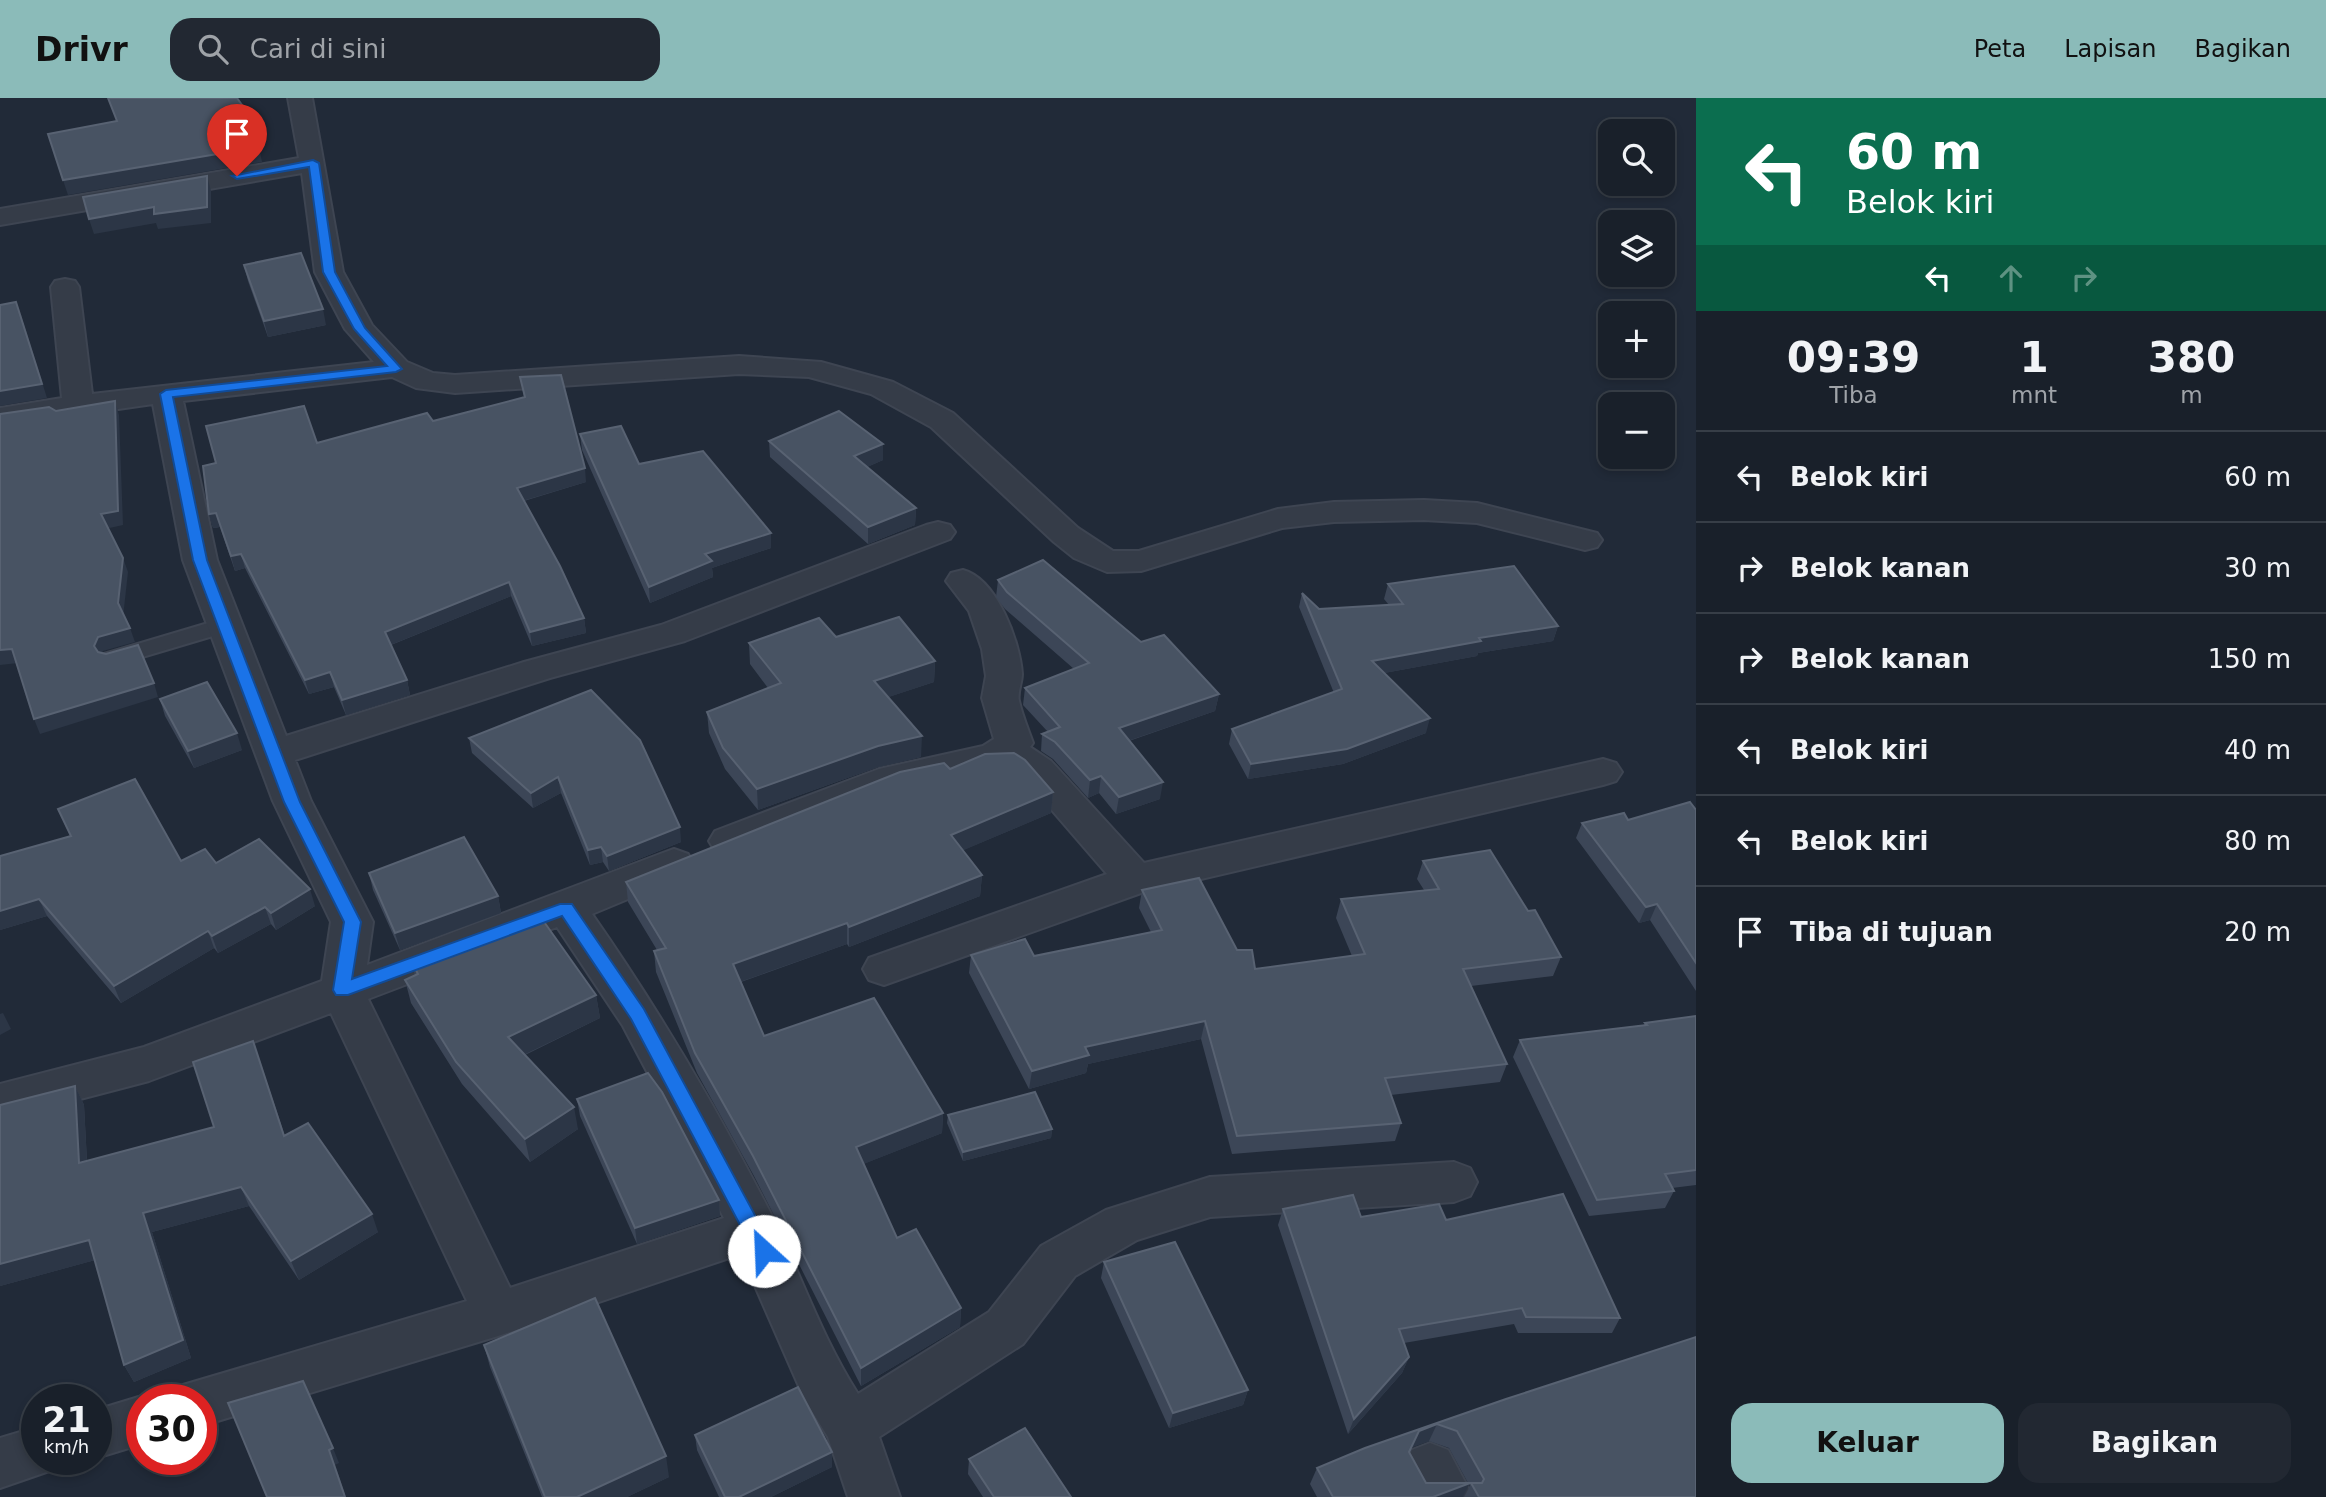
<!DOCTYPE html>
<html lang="id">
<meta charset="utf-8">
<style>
:root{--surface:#19202a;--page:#222832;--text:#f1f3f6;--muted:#9fa3a8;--line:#373e47;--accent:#8bbbb9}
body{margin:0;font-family:"DejaVu Sans",sans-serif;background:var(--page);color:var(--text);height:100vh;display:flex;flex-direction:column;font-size:26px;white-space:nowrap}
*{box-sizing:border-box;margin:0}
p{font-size:23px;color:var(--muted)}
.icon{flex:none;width:38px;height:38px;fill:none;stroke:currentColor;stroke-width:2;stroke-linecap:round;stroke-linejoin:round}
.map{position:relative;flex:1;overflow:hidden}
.details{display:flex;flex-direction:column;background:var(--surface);width:630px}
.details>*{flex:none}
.top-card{background:#0b6e4f;color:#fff;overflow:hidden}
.controls{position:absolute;left:1598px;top:21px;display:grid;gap:14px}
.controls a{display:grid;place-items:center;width:77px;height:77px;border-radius:14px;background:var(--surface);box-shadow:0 4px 10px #0003,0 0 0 2px var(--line);font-size:35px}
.speed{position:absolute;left:21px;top:1286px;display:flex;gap:14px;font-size:35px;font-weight:700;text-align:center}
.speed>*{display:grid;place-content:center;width:91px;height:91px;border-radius:50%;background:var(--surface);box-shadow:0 4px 10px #0003,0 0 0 2px var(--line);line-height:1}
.speed small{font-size:18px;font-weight:400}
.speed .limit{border:10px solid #d22;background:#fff;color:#111}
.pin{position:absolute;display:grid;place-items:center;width:60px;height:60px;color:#fff;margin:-72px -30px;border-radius:50% 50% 50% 0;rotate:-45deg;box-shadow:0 0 7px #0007}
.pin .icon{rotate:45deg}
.me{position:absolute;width:77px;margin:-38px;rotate:335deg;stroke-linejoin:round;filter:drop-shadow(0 0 5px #0008)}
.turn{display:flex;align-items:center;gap:24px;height:147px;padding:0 35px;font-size:32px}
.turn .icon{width:91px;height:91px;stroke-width:2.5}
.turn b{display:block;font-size:49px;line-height:60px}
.lanes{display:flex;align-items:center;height:66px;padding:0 35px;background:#0003;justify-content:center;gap:35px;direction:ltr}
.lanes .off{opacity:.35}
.eta{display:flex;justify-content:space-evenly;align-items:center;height:119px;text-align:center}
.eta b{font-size:42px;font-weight:800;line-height:49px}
.primary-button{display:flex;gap:14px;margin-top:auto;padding:14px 35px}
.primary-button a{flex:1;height:80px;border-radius:21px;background:var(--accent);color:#111;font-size:28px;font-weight:800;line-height:80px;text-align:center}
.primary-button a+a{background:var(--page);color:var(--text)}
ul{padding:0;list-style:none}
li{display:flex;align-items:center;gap:21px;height:91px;padding:0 35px;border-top:2px solid var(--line)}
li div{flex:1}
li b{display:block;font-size:26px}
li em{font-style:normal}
header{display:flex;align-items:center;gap:42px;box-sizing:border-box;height:98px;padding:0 35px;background:var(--accent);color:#111}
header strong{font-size:33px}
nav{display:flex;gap:38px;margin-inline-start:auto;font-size:24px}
.search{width:490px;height:63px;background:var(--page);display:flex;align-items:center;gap:18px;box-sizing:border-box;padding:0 24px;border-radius:21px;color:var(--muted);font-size:26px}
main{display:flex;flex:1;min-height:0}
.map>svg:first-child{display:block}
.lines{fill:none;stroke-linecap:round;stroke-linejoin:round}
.lane-casing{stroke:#3e4552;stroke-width:4}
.street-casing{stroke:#3e4552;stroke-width:4}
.lane{fill:#353c48;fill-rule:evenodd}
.street{fill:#353c48;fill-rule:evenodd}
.wall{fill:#3c4657;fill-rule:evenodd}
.shaded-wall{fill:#2c3646}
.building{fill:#485363;stroke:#586272;stroke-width:2}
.route{fill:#1a73e8;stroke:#114b97;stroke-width:2}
</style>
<header>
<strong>Drivr</strong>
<div class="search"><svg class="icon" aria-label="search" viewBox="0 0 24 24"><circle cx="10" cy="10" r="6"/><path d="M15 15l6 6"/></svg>Cari di sini</div>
<nav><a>Peta</a><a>Lapisan</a><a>Bagikan</a></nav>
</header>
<main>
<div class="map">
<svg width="1696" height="1399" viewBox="0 0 1696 1399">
<rect width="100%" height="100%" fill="#212a38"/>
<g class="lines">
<defs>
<polygon id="lane" points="225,520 233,522 236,527 233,532 112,568 104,566 101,561 104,556"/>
<g id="street">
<path d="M288 0H312L343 174 372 227 407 264 433 275 455 277 739 258 821 264 893 284 953 315 1078 430 1113 453H1139L1278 411 1334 404 1424 402 1477 405 1597 435 1602 442 1597 449 1585 452 1477 425 1424 422 1334 424 1282 430 1141 473 1107 474 1074 460 1054 444 931 329 871 296 809 279 739 276 455 295 416 290 392 279 183 303 217 462 286 638 524 564 661 527 926 427 938 424 950 427 955 434 950 441 685 543 550 580 295 662 311 703 373 824 367 867 660 756 674 751 688 756 694 766 688 776 592 816C659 912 719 1014 772 1118 801 1177 822 1240 858 1296L989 1214 1041 1148 1106 1112 1210 1079 1454 1064 1470 1070 1477 1084 1470 1098 1454 1104 1210 1119 1137 1142 1075 1178 1023 1246 879 1339 900 1399H848L828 1339 804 1300 741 1156 498 1238 201 1328V1302H177L183 1287 467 1203 331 915 149 983 0 1022V986L144 949 322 883 331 824 273 703 183 462 153 306 0 328V310L62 300 51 189 55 183 65 181 75 183 79 189 92 296 374 264 345 231 315 174 302 75 0 127V111L299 60ZM557 829 623 928 724 1120 510 1190 368 901Z"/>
<path d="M963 472C997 481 1020 544 1022 576 1022 585 1017 594 1019 603 1022 617 1028 631 1033 645L1030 649 1051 663 1144 765 1603 661 1616 665 1622 674 1616 683 1603 687 1141 795 884 887 869 882 863 871 869 860 1107 776 1025 681 1013 673 994 672 899 692 729 757 715 753 709 743 715 733 879 671 983 648 994 641 982 600 986 578 982 551 969 513 946 483 951 475Z"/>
<polygon points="142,1298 152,1302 142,1302 142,1346 96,1360 96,1312"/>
<polygon points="37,1329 37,1362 60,1362 55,1371 0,1390 0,1340"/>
<polygon points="1430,1345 1448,1352 1473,1399 1418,1399 1404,1370 1412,1352"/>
</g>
</defs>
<use href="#lane" class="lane-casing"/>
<use href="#street" class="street-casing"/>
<use href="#lane" class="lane"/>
<use href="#street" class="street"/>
</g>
<g class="wall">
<polygon points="244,167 326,227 268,239 248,183"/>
<polygon points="520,279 586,384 524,403 584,520 586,535 532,548 511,498 391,547 407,582 410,597 346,617 334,589 309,596 245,470 235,473 220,429 213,430 209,416 317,345 433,323 524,299"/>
<polygon points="580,336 771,435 771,450 712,470 713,479 650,505 582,352"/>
<polygon points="769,343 883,346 883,362 867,369 916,410 915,427 868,446 770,359"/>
<polygon points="998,482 1141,544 1219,596 1215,613 1129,643 1160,701 1116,716 1099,695 1088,700 1053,661 1041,653 1042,636 1048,634 1023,607 1025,590 1074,571 1005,511 996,499"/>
<polygon points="1388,486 1558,528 1553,543 1478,555 1477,558 1384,575 1426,635 1343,666 1248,681 1229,646 1232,631 1334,595 1299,509 1302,495 1319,511 1389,507 1384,501"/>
<polygon points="836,539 935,563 934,584 888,599 921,659 878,669 758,712 725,671 709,635 707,614 768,590 750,566 749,545"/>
<polygon points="591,592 681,744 609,773 603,764 590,767 561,695 533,710 472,655 469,640"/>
<polygon points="160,601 242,652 194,670 165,618"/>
<polygon points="950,671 1053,694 1051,715 963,752 982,777 980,798 849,849 847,846 741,884 764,938 943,1015 942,1035 863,1066 897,1140 961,1210 960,1229 861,1288 754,1078 697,975 656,874 654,853 657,852 628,804 626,784"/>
<polygon points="58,711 181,763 216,765 315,808 276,832 271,826 218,855 214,850 121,905 47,818 0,832 0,758 70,738"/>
<polygon points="1696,712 1696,893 1650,822 1639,825 1576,740 1582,725 1628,722"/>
<polygon points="1423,763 1528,813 1561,859 1553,878 1471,888 1507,966 1500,984 1391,997 1401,1025 1395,1043 1232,1056 1201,941 1088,966 1086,975 1029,991 969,875 971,857 1034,858 1151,834 1139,810 1142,792 1237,852 1255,871 1352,858 1336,820 1341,801 1424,792 1417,781"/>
<polygon points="369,775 498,798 501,815 400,852 373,792"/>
<polygon points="519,831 596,897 600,920 525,957 578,1031 530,1064 462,986 411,905 405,882 415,878 411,862"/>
<polygon points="1696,918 1696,1087 1672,1090 1674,1093 1665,1110 1589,1118 1513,959 1520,942 1644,927 1645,925"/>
<polygon points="260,963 285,1038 378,1134 299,1182 249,1108 152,1134 191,1260 134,1284 124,1267 95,1162 0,1188 75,988 84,1007 87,1063 214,1029"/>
<polygon points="577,1001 719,1102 720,1118 637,1146 580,1018"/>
<polygon points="948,1017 1052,1031 1051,1040 963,1063 947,1025"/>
<polygon points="1283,1111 1361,1119 1446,1122 1620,1220 1612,1235 1518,1235 1514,1226 1404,1245 1409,1259 1402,1275 1348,1336 1278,1127"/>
<polygon points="1104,1164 1248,1292 1243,1307 1169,1330 1101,1180"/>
<polygon points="484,1247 669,1379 627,1399 542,1399 490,1269"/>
<path d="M1506 1301 1696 1399H1464L1470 1388 1469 1386 1463 1399H1317L1310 1386 1317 1370 1365 1350ZM1429 1343 1449 1350 1468 1385H1426L1409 1354 1411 1349Z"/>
<polygon points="695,1337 832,1354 832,1369 771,1399 719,1399 697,1352"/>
<polygon points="969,1361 1071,1399 983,1399 968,1376"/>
</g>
<g class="shaded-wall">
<polygon points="259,49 262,64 68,97 63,82"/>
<polygon points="207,78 211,93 211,125 158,131 156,125 94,136 89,121"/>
<polygon points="323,211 326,227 268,239 264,223"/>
<polygon points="21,217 47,300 0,308 0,293"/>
<polygon points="115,303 119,317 123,427 105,431 101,416"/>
<polygon points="883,346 883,362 854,375 854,358"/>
<polygon points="585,370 586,384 519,404 517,390"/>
<polygon points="916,410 915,427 868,446 868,429"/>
<polygon points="216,415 220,429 213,430 209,416"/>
<polygon points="771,435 771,450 712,470 713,479 650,505 649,489 705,456"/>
<polygon points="241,456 245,470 235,473 231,458"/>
<polygon points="123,460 128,474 123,519 118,505"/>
<polygon points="509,484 511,498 388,548 385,534"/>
<polygon points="584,520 586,535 532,548 530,534"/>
<polygon points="1558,528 1553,543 1478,555 1477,558 1368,578 1372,563 1479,540"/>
<polygon points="130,530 135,544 103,553 99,562 94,548 98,539"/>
<polygon points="12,551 18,565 0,567 0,552"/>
<polygon points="935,563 934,584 874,604 874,583"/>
<polygon points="330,574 334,589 309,596 305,582"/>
<polygon points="407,582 410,597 346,617 342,602"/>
<polygon points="154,585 158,599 40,636 34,621"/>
<polygon points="1219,596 1215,613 1116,647 1119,630"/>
<polygon points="1430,620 1426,635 1343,666 1248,681 1251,666"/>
<polygon points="237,635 242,652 194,670 188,653"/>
<polygon points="922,638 921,659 878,669 758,712 757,691 878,648"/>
<polygon points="1101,678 1099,695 1088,700 1090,682"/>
<polygon points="558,679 561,695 533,710 531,695"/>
<polygon points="1163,684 1160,701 1116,716 1119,699"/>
<polygon points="1053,694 1051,715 950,758 951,737"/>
<polygon points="680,729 681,744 609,773 607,758"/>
<polygon points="601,749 603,764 590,767 588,752"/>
<polygon points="982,777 980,798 849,849 849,829"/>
<polygon points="310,791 315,808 276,832 271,815"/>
<polygon points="498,798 501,815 400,852 395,835"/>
<polygon points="39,801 47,818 0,832 0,813"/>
<polygon points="1657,806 1650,822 1639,825 1646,809"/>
<polygon points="265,809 271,826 218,855 212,838"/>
<polygon points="847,825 847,846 734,886 733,866"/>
<polygon points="208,833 214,850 121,905 114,888"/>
<polygon points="596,897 600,920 513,962 508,939"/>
<polygon points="3,915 11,931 0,937 0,916"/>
<polygon points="1205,923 1201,941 1088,966 1086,975 1029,991 1032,973 1085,949"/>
<polygon points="75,988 84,1007 88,1084 79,1065"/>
<polygon points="574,1009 578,1031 530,1064 525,1041"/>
<polygon points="943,1015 942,1035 856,1069 856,1049"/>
<polygon points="1052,1031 1051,1040 963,1063 963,1054"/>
<polygon points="241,1089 249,1108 152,1134 191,1260 134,1284 124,1267 143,1115"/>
<polygon points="719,1102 720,1118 637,1146 635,1130"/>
<polygon points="372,1116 378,1134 299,1182 291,1163"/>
<polygon points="89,1142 99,1161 0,1188 0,1166"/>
<polygon points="961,1210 960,1229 861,1288 861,1270"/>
<polygon points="1409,1259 1402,1275 1348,1336 1354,1321"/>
<polygon points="1248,1292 1243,1307 1169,1330 1173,1315"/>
<polygon points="1437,1326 1429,1343 1411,1350 1419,1333"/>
<polygon points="333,1350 339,1365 335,1367 346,1399 345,1399 329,1352"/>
<polygon points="832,1354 832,1369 771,1399 739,1399"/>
<polygon points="666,1358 669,1379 627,1399 577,1399"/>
<polygon points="1470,1385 1463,1399 1433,1399"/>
</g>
<g class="building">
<polygon points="108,0 237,0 242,7 259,49 63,82 48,36 117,23"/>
<polygon points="207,78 207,109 154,116 154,109 89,121 83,99"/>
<polygon points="301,155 323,211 264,223 244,167"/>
<polygon points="16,204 42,286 0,293 0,207"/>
<polygon points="561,277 585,370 517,390 560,468 584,520 530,534 509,484 385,534 407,582 342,602 330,574 305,582 241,456 231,458 216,415 209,416 203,368 216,365 206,328 304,308 317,345 427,315 433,323 525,299 520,279"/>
<polygon points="115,303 118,413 101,416 123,460 118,505 130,530 98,539 94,548 98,554 106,556 138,547 154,585 34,621 12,551 0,552 0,316 49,309 56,313"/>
<polygon points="839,313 883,346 854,358 916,410 868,429 769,343"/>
<polygon points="621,328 639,366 703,353 771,435 705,456 712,463 649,489 580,336"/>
<polygon points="1043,462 1141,544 1164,537 1219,596 1119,630 1163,684 1119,699 1101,678 1090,682 1055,644 1042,636 1060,629 1025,590 1089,565 1007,494 998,482"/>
<polygon points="1514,468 1558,528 1479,540 1481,543 1372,563 1430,620 1347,651 1251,666 1232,631 1342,591 1302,495 1319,511 1403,506 1388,486"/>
<polygon points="899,519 935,563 874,583 922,638 878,648 757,691 723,650 707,614 781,585 749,545 819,520 836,539"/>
<polygon points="207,584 237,635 188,653 160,601"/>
<polygon points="591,592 640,642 680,729 607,758 601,749 588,752 558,679 531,695 469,640"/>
<polygon points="1014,655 1025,662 1053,694 951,737 982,777 849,829 847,825 733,866 764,938 874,900 943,1015 856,1049 897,1140 916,1131 961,1210 861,1270 753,1058 695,955 654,853 666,850 626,784 900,674 944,665 950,671 985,656"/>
<polygon points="135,681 181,763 205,751 216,765 259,741 310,791 271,815 265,809 212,838 208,833 114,888 39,801 0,813 0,758 71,738 58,711"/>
<polygon points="1690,704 1696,712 1696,865 1657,806 1646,809 1582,725 1624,715 1628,722"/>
<polygon points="464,739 498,798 395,835 369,775"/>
<polygon points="1490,752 1528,813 1535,812 1561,859 1463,871 1507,966 1385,980 1401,1025 1237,1038 1205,923 1085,949 1089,957 1032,973 971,857 1025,841 1034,858 1162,832 1142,792 1199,780 1237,852 1252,852 1255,871 1365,856 1341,801 1439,791 1423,763"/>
<polygon points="542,821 596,897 508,939 574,1009 525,1041 456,964 405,882 418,876 411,862 515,823 519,831"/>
<polygon points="1696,918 1696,1072 1665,1076 1674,1093 1597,1102 1520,942 1647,927 1645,925"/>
<polygon points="253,943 284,1038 308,1025 372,1116 291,1163 241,1089 143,1115 183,1242 124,1267 89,1142 0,1166 0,1007 75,988 79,1065 214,1029 193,964"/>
<polygon points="648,975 662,994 719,1102 635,1130 577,1001"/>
<polygon points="1035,994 1052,1031 963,1054 948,1017"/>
<polygon points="1563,1096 1620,1220 1526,1219 1522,1210 1399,1231 1409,1259 1354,1321 1283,1111 1353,1097 1361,1119 1439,1106 1446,1122"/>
<polygon points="1175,1144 1248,1292 1173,1315 1104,1164"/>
<polygon points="595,1200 666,1358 577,1399 545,1399 484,1247"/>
<polygon points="1696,1239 1696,1399 1479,1399 1471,1385 1482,1385 1484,1381 1457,1333 1437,1326 1419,1333 1409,1354 1426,1385 1470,1385 1433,1399 1333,1399 1317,1370 1365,1350 1506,1301"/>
<polygon points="303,1283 333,1350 329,1352 345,1399 267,1399 228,1305"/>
<polygon points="798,1289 832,1354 739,1399 725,1399 695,1337"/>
<polygon points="1025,1330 1071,1399 994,1399 969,1361"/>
</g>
<polygon class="route" points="313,62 319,65 335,174 365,230 402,271 396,274 173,299 207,462 300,704 361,824 352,881 560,806 572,806 644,911 771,1147 774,1153 771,1159 764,1162 757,1159 631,921 562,818 348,897 336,897 333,892 344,824 284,704 193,462 160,296 166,292 387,268 354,231 323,174 309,69 237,81 232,78"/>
</svg>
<div class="controls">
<a><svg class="icon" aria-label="search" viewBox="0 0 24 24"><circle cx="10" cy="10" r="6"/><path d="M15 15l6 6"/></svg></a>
<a><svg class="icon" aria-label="layers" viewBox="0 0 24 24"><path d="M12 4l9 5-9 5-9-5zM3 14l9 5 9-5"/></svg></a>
<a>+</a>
<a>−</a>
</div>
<div class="speed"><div>21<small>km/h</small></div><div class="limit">30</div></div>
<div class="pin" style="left:237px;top:78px;background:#d93025"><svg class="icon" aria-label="arrive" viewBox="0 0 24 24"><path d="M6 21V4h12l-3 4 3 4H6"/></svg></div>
<svg class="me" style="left:764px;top:1153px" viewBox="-20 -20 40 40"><circle r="19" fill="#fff"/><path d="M0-13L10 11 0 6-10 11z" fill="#1a73e8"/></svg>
</div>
<section class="details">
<div class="top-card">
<div class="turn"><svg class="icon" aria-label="left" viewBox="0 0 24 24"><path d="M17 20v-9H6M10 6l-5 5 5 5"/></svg><div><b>60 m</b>Belok kiri</div></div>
<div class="lanes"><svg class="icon" aria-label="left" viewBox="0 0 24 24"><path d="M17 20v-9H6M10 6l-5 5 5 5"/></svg><svg class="icon off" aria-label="ahead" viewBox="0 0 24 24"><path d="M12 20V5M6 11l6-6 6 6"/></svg><svg class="icon off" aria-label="right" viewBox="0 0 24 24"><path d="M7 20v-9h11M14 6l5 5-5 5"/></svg></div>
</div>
<div class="eta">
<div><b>09:39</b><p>Tiba</p></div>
<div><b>1</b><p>mnt</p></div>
<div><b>380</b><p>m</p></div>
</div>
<ul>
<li><svg class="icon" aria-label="left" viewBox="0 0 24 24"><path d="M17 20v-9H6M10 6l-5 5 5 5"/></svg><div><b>Belok kiri</b></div><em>60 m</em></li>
<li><svg class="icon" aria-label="right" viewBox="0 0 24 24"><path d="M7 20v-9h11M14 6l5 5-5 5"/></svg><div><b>Belok kanan</b></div><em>30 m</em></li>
<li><svg class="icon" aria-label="right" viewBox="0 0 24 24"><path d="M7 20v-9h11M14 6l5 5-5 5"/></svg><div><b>Belok kanan</b></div><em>150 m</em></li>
<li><svg class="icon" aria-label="left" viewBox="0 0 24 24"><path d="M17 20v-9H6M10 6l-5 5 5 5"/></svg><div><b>Belok kiri</b></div><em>40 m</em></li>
<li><svg class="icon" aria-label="left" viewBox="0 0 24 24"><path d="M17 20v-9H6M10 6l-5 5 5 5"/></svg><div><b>Belok kiri</b></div><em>80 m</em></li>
<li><svg class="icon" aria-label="arrive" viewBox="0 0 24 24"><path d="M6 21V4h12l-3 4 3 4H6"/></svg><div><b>Tiba di tujuan</b></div><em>20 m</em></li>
</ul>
<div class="primary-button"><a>Keluar</a><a>Bagikan</a></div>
</section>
</main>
